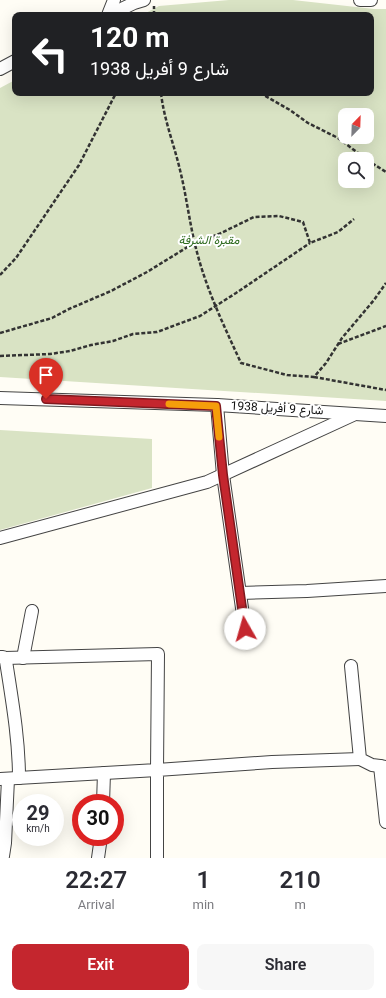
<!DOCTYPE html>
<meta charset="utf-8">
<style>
:root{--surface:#fff;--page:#f7f7f7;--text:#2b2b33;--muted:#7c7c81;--accent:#c4262e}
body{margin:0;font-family:Georgia,Vazirmatn,serif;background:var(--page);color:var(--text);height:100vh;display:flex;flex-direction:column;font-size:15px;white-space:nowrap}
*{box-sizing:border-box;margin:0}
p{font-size:13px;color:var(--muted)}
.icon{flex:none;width:22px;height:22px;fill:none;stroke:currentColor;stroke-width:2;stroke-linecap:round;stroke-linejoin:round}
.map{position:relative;height:858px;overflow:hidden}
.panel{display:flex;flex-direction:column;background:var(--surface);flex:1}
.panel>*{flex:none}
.banner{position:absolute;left:12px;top:12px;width:362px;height:84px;border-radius:8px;box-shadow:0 4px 16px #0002;background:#202124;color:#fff;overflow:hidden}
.needle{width:26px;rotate:23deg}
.buttons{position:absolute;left:338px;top:108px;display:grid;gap:8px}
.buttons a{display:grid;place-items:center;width:36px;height:36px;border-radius:8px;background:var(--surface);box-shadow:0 4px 16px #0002;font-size:20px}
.speed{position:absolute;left:12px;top:794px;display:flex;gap:8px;font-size:20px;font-weight:700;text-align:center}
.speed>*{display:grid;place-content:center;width:52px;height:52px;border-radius:50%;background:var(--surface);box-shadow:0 4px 16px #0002;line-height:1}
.speed small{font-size:10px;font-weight:400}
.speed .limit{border:6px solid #d22;background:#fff;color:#111}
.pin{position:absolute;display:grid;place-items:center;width:34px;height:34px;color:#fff;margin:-41px -17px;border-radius:50% 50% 50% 0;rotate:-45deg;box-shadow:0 0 4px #0007}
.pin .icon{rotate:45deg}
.me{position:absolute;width:44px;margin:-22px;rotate:353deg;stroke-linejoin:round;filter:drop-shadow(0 0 3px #0008)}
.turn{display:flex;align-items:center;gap:14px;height:84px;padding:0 12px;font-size:18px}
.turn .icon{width:52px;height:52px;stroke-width:2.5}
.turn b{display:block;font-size:28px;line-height:34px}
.eta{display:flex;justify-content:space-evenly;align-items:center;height:68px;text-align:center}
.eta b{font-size:24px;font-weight:600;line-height:28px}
.primary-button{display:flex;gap:8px;margin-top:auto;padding:8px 12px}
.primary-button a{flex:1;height:46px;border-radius:8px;background:var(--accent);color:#fff;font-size:16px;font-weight:600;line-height:46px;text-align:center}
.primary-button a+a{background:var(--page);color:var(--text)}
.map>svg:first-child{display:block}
.cemetery{fill:#d9e3c4;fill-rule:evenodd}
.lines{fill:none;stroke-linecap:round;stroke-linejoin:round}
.minor-casing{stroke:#444;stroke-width:14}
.path{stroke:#333;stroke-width:2.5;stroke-dasharray:4 2;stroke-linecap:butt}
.minor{stroke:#fff;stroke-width:12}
.route-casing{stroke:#7f191e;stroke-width:10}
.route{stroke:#c4262e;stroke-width:7}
.slow{stroke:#f59e0b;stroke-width:7}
.labels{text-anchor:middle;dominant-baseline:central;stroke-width:4;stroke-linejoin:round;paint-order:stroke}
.park-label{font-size:12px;font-style:italic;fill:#2f6b1f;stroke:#fff}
.street-label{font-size:12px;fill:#111;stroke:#fff}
</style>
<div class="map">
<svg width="386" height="858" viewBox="0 0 386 858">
<rect width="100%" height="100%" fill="#fffdf5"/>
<g class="cemetery">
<path d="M229 0H293L374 9H386V401L0 377V88L15 80V93H371V15H142L159 6ZM345 115H367V137H345ZM345 159H367V181H345Z"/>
<polygon points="0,430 152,439 152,488 0,530"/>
</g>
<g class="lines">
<defs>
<g id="minor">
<polyline points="360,0 371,0"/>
<polyline points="108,15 114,0"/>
<polyline points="109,15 134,3 144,0"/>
<polyline points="0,69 15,61"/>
<polyline points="0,398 217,405 386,416"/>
<polyline points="217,405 223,475 245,629"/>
<polyline points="0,538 207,482 353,415"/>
<polyline points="240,593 307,591 386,586"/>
<path d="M0 657H3L6 661C12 700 19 739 19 778"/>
<polyline points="23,658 32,611"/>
<polyline points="351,666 360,759 372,765 380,766"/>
<polyline points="386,767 380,766 386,822"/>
<polyline points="0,779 157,770 158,654 5,658"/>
<polyline points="103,803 104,773"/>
<polyline points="0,857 3,856 5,843 8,779"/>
<polyline points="98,858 101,837"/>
<polyline points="157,858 157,770 272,762 360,759"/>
</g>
</defs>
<use href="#minor" class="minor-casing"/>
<g class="path">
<polyline points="154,15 154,6"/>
<path d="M161 93C164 120 174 144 180 170 187 198 190 228 198 256 208 293 225 328 241 363L287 375 314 377 326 363 342 338 374 300 386 283"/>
<polyline points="260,93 290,110 308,123 338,138 366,159"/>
<polyline points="367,160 386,172"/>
<polyline points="0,275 16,258 79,165 116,93"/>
<polyline points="0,333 52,318 69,309 111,291 147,272 194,243 219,234 254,217 279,216 303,222 310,243 338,232 354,219"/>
<polyline points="338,344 386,326"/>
<polyline points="0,356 50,354 70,351 91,345 113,341 133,334 157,332 200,316 236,293 310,243"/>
<polyline points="314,377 386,390"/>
</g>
<use href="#minor" class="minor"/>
</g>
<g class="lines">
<defs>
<polyline id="route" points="46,399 216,406 223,475 245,629"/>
</defs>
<use href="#route" class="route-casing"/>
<use href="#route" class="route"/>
<polyline class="slow" points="169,404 216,406 219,437"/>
</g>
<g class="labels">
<g class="park-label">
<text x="209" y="241">مقبرة الشرفة</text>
</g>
<g class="street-label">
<text transform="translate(277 409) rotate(3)">شارع 9 أفريل 1938</text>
</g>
</g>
</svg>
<div class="buttons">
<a><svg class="needle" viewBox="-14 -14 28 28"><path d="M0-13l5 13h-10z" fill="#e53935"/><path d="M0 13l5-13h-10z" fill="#7c7c81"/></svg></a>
<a><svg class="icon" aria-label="search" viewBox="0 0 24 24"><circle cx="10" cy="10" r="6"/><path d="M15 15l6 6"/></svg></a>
</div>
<div class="speed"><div>29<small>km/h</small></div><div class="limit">30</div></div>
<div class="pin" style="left:46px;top:399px;background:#d93025"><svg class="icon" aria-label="arrive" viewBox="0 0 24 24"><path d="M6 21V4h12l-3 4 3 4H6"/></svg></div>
<svg class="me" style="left:245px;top:629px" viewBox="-20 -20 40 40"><circle r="19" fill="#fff"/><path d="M0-13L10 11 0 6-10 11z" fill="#c4262e"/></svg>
<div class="banner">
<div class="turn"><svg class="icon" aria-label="left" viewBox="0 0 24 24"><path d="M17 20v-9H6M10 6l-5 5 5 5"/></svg><div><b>120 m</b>شارع 9 أفريل 1938</div></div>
</div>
</div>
<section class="panel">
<div class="eta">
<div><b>22:27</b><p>Arrival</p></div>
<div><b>1</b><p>min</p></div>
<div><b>210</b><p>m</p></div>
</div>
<div class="primary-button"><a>Exit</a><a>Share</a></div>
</section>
